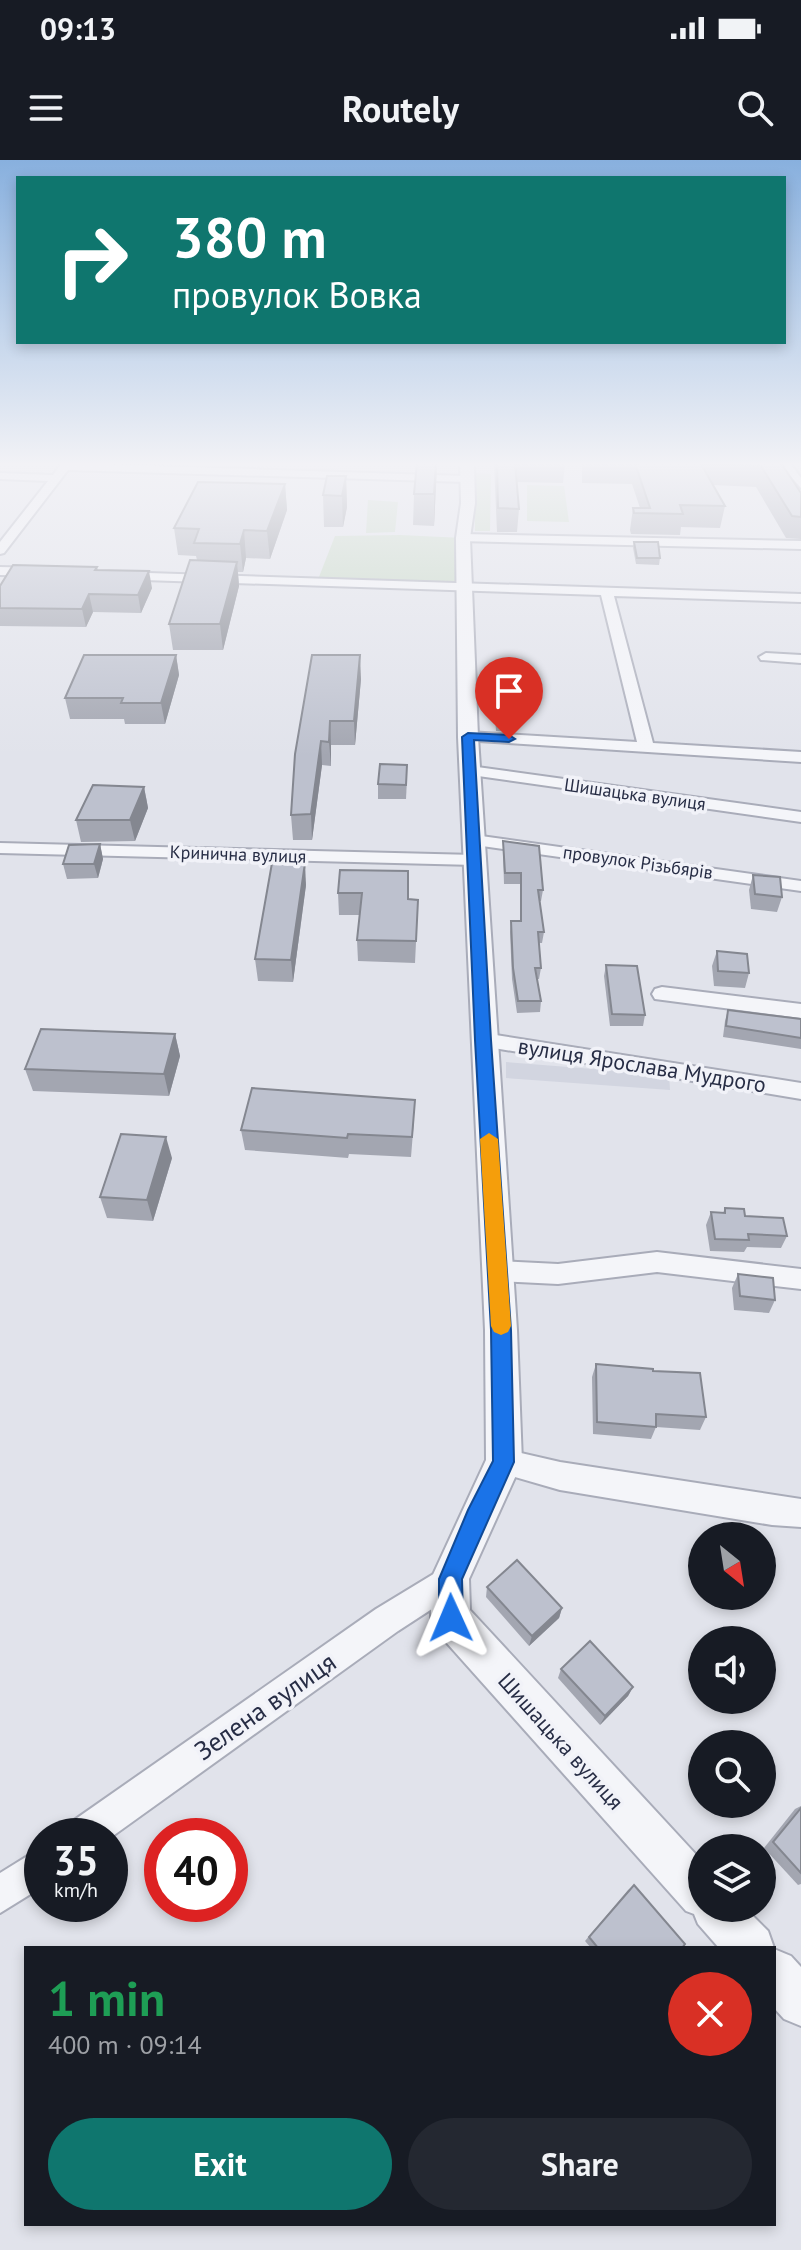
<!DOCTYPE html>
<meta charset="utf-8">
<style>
:root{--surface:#171b24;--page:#242831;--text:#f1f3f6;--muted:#9ea1a6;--accent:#0f766e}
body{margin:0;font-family:"PT Sans",sans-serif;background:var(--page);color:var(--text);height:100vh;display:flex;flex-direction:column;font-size:30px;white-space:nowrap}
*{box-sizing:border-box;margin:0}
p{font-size:26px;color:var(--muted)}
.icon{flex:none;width:44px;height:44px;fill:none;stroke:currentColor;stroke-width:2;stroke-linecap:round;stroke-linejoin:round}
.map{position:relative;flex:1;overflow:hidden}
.sheet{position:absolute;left:24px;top:1786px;width:752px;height:280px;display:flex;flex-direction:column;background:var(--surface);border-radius:0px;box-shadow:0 4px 12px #0003}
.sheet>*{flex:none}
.banner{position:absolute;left:16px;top:16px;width:770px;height:168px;border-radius:0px;box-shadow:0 4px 12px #0003;background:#0f766e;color:#fff;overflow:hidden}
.needle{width:52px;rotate:150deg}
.tools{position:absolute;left:688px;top:1362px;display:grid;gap:16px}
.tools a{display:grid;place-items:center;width:88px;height:88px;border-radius:50%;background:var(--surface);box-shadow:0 4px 12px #0003;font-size:40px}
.speed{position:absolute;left:24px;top:1658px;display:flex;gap:16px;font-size:40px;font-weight:700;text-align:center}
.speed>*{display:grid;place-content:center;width:104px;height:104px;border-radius:50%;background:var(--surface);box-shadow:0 4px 12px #0003;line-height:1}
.speed small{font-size:20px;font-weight:400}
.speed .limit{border:12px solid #d22;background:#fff;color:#111}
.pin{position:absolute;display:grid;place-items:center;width:68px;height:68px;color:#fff;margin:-82px -34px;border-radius:50% 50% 50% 0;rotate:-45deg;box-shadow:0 0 8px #0007}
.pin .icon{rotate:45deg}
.me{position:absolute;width:88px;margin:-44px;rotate:359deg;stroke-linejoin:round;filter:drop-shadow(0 0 6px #0008)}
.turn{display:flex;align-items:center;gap:28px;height:168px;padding:0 24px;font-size:36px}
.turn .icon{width:104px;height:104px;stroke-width:2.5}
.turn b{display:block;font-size:56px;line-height:68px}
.round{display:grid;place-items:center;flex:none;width:84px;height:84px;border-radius:42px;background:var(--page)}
.headline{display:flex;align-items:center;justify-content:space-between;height:136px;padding:0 24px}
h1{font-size:48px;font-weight:700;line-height:60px;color:#1e9e55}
.cta{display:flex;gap:16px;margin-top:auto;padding:16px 24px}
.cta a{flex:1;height:92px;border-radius:48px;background:var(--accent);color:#fff;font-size:32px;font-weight:700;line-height:92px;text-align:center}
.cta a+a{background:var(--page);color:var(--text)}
.status{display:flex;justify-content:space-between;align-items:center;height:56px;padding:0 40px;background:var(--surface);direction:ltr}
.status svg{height:22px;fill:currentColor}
header{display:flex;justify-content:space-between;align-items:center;height:104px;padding:0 24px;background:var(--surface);font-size:36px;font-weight:700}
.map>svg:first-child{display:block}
.built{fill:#d2d5e0}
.green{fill:#c3d6c1}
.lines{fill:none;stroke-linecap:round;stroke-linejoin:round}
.minor-casing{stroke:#a9acb9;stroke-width:4}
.tertiary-casing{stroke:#a9acb9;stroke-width:4}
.minor{fill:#f4f5f9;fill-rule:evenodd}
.tertiary{fill:#f4f5f9;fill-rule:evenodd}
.wall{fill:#a3a6b1}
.shaded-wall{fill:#848790}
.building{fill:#bdc1ce;stroke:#848790;stroke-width:2}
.route{fill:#1a73e8;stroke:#114b97;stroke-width:2}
.slow{fill:#f59e0b}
.labels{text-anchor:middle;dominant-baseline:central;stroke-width:7;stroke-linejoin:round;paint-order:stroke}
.far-street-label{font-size:18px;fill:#272d45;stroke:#f1f2f8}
.street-label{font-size:22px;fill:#272d45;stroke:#f1f2f8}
.near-street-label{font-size:26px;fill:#272d45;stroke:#f1f2f8}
</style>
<div class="status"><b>09:13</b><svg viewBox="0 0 49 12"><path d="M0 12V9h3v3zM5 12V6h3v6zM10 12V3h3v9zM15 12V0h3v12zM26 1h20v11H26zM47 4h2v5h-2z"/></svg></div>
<header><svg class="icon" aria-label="menu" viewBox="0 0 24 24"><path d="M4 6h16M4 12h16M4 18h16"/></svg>Routely<svg class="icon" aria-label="search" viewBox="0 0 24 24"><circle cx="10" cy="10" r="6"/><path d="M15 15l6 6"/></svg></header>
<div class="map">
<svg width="801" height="2090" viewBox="0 0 801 2090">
<rect width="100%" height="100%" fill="#e1e3eb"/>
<polygon class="built" points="506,902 669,915 670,930 506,918"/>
<g class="green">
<polygon points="474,313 491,314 490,371 475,371"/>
<polygon points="527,325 564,326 569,362 527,361"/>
<polygon points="368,340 398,342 395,372 366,373"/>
<polygon points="400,375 463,378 465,427 317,422 335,376"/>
</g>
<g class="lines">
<defs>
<g id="minor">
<polygon points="62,303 465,316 470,319 465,322 68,310 4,393 0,394 0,382 48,321 0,319 0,313 53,315"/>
<polygon points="779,303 790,303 801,318 801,328"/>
<polygon points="463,374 801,381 801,389 459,381 457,378"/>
<polygon points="0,407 42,408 48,412 42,416 0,415"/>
<polygon points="118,412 801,434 801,442 614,436 653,583 801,592 801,602 463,580 460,577 468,572 637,582 601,435 114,419 112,416"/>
<polygon points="766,493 801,495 801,503 761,500 759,497"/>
<polygon points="470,606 801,652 801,662 464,614 464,608"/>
<polygon points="474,675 801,721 801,731 468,684 465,680"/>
<polygon points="0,683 475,695 484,700 475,705 0,693"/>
<polygon points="662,827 801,844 801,858 655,839 652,834 655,829"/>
<polygon points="483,873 801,923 801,939 476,885 472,880 476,875"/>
<polygon points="657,1092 801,1109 801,1129 657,1112 558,1124 497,1121 488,1118 484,1111 488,1104 497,1101 558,1104"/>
<polygon points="504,1289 560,1302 801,1339 801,1367 772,1365 560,1330 494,1311 490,1302 494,1293"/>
<polygon points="450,1404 461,1408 465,1419 461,1430 398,1471 110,1678 65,1676 70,1663 376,1449"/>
<polygon points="42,1687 42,1727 0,1753 0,1713"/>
</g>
<g id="tertiary">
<polygon points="460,303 474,303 475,343 470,378 478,577 517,1170 522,1302 469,1419 470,1450 702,1701 702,1748 745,1748 768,1771 774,1788 774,1789 719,1788 698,1764 694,1754 686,1751 437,1472 431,1458 431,1419 486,1300 485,1170 458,577 456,378 461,343"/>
<polygon points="774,1789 791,1796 801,1807 801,1866 784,1859 774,1848"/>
</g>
</defs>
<use href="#minor" class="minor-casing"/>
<use href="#tertiary" class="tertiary-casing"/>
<use href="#minor" class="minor"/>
<use href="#tertiary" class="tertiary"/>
</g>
<g class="wall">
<polygon points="437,303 434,366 413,365 414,334"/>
<polygon points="494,303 565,303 563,323 517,322 519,349 517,372 497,372"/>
<polygon points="582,303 781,303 801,333 801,379 786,378 756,327 713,325 725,346 720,368 681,367 680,375 631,374 630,370 633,348 640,348 632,324 582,323"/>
<polygon points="346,316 347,347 343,367 324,367 323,335"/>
<polygon points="285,324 287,350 270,399 246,398 243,412 238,412 239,426 223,490 173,490 169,464 197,400 196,396 178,395 174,368"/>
<polygon points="634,382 660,398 659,405 636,404 633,388"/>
<polygon points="97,407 98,410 152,428 141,453 93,452 86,467 0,466 0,426"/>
<polygon points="176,495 179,515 165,564 125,564 124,559 70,559 65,538"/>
<polygon points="494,518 516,560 515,572 496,571 493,529"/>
<polygon points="361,519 355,585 331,585 331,606 322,605 312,680 293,680 291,655 295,594"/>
<polygon points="407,619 406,639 378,639 378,624"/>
<polygon points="144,627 148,648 135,681 81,682 76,660"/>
<polygon points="503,681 543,730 541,741 540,741 544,772 542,783 539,783 541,808 539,819 537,819 541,841 540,852 517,853 512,819 510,772 511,761 520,761 520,724 504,724 503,692"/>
<polygon points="100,684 103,699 98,718 67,719 63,704"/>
<polygon points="340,710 408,739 417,761 415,803 358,801 357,780 360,755 339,755 338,733"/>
<polygon points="753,715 782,737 777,752 751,749 749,730"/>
<polygon points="306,725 293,822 258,821 255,799"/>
<polygon points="717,791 749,813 745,828 714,826 712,806"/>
<polygon points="606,805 645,855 643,866 610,866 604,816"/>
<polygon points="728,850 801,859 801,889 723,877 725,861"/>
<polygon points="175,874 180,896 169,936 33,931 25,909"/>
<polygon points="414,960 411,997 349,994 348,998 245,990 241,970"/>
<polygon points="172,998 153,1061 107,1058 100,1037"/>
<polygon points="725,1048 745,1056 787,1076 781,1088 747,1087 744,1092 710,1091 706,1065 711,1052 723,1053"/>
<polygon points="738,1114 775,1140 769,1153 734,1150 732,1128"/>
<polygon points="596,1204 653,1211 706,1257 700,1270 656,1267 651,1279 593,1274 592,1217"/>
<polygon points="487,1427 562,1448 559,1458 529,1486 486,1437"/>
<polygon points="561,1509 633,1527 628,1536 600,1565 558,1518"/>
<polygon points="801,1646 801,1724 798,1725 764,1688 795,1649"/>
<polygon points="634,1725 682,1788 591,1788 585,1781 628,1730"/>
</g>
<g class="shaded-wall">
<polygon points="437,303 436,327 434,366 434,334"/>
<polygon points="346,316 347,347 343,367 342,336"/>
<polygon points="285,324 287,350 270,399 267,371"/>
<polygon points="244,370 246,398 243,412 240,384"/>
<polygon points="237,402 239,426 223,490 220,464"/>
<polygon points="149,411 152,428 141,453 138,435"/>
<polygon points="89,434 93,452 86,467 82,449"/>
<polygon points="176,495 179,515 165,564 161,543"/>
<polygon points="360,495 361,519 355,585 354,561"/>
<polygon points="330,561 331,585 331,606 329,582"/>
<polygon points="321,581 322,605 312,680 311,654"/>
<polygon points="144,627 148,648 135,681 130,660"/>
<polygon points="100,684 103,699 98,718 94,704"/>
<polygon points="305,703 306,725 293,822 291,800"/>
<polygon points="175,874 180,896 169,936 164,914"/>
<polygon points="166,977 172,998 153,1061 147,1040"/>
<polygon points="562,1448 559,1458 529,1486 532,1476"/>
<polygon points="633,1527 628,1536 600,1565 605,1556"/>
</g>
<g class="building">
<polygon points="417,303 436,303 434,334 414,334"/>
<polygon points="497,303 515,303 519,349 498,348"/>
<polygon points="612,303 781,303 801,333 801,357 792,356 761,306 701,304 725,346 680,345 683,354 634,353 633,348 650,348 635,303"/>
<polygon points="327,316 346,316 342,336 323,335"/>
<polygon points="198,322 285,324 267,371 244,370 240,384 194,383 199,369 174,368"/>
<polygon points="634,382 658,382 660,398 637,398"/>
<polygon points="190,400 237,402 220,464 169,464"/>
<polygon points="13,405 97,407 95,410 149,411 138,435 89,434 82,449 0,448 0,426"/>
<polygon points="84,495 176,495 161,543 121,543 123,538 65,538"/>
<polygon points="312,495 360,495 354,561 330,561 329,582 321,581 311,654 291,655 295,594"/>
<polygon points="494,518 512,518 516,560 497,559"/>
<polygon points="380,604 407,605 406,625 378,624"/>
<polygon points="93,625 144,627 130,660 76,660"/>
<polygon points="503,681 539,686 543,730 538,730 544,772 538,772 541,808 535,808 541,841 518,841 513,808 511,761 521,761 521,713 505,713"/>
<polygon points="100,684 94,704 63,704 69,685"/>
<polygon points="272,703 305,703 291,800 255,799"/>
<polygon points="340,710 408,711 408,739 418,740 416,781 357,780 362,733 338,733"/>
<polygon points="753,715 780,717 782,737 755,734"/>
<polygon points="717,791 747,794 749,813 718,811"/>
<polygon points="606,805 637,806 645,855 612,854"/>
<polygon points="728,850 801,859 801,878 726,866"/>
<polygon points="41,869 175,874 164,914 25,909"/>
<polygon points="252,928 415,940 412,977 348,974 347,978 241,970"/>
<polygon points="121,974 166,977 147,1040 100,1037"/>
<polygon points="725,1048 744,1049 745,1056 783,1058 787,1076 748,1074 749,1080 715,1079 711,1052 725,1053"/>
<polygon points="738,1114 773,1118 775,1140 740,1136"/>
<polygon points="596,1204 653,1209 653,1211 700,1213 706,1257 656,1254 656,1267 597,1262"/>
<polygon points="517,1400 562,1448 532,1476 487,1427"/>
<polygon points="590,1481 633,1527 605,1556 561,1509"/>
<polygon points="801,1648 801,1713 773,1682"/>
<polygon points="634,1725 685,1784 682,1788 598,1788 589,1777"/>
</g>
<linearGradient id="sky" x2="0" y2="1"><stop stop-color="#88b0de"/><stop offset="0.51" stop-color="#f2f2f6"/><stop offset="1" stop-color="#f2f2f6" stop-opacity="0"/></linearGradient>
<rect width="801" height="596" fill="url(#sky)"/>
<polygon class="route" points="468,573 509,575 515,579 509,582 474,580 491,880 511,1170 514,1302 462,1419 463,1458 460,1467 451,1470 443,1467 439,1458 439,1419 468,1350 493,1301 491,1170 475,880 462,577"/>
<polygon class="slow" points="489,973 498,979 511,1166 508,1172 501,1175 494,1172 491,1166 480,979"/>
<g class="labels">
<g class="far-street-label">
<text transform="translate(635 634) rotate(8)">Шишацька вулиця</text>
<text transform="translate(238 694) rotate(2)">Кринична вулиця</text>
<text transform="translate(638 702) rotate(8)">провулок Різьбярів</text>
</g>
<g class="street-label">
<text transform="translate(642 905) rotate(9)">вулиця Ярослава Мудрого</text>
<text transform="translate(561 1581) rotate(48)">Шишацька вулиця</text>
</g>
<g class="near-street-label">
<text transform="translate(265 1546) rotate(-35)">Зелена вулиця</text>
</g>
</g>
</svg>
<div class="tools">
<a><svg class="needle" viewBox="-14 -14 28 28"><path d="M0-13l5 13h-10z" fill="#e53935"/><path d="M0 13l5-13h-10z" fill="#9ea1a6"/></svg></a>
<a><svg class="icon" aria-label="sound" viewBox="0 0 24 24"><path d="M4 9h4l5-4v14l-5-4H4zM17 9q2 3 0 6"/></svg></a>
<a><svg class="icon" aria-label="search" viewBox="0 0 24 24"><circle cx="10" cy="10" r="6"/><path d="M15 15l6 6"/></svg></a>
<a><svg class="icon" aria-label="layers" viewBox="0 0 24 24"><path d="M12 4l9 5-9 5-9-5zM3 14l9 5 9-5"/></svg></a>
</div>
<div class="speed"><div>35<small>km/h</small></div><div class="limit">40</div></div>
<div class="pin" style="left:509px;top:579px;background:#d93025"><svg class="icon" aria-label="arrive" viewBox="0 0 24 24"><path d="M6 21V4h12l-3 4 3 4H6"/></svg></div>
<svg class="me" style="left:451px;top:1458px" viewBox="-20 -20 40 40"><path d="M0-17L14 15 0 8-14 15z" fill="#1a73e8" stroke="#fff" stroke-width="4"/></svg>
<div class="banner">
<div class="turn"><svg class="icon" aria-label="right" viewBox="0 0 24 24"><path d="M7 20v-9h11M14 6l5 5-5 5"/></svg><div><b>380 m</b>провулок Вовка</div></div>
</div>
<section class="sheet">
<div class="headline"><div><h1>1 min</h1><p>400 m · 09:14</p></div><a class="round" style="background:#d93025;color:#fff"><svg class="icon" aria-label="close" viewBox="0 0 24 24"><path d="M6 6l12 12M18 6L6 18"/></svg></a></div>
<div class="cta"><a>Exit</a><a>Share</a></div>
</section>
</div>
